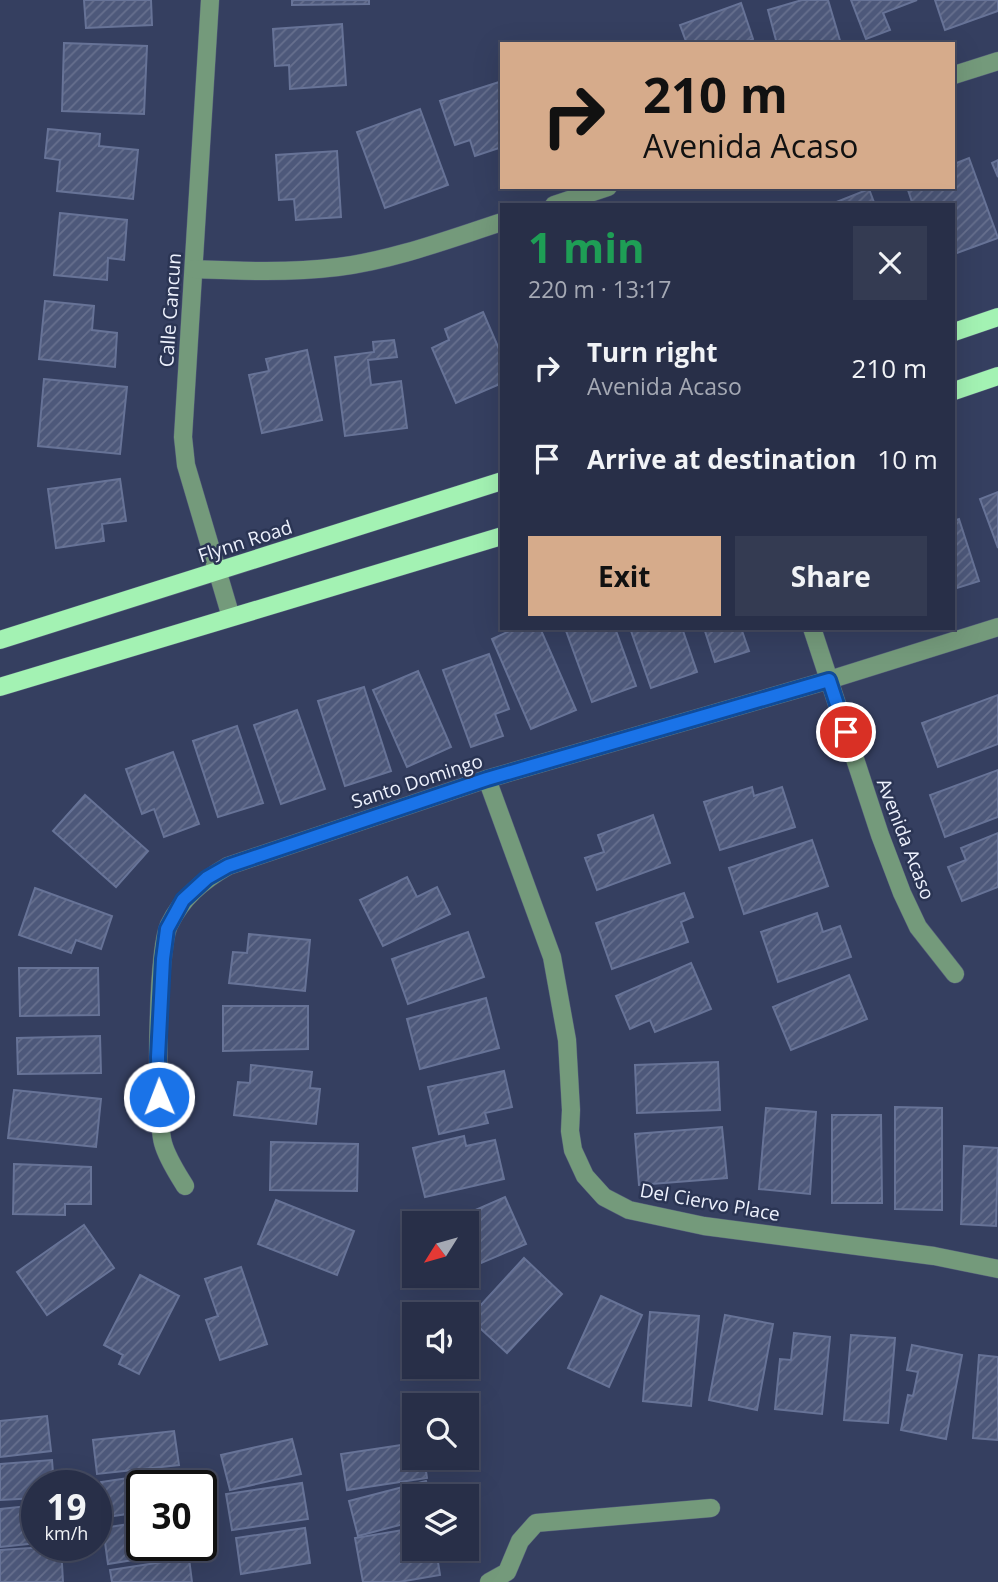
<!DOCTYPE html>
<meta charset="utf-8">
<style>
:root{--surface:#282f48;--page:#343b52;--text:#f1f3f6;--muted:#a5a9b4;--line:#444a60;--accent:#d6ab8b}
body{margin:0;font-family:"Open Sans",sans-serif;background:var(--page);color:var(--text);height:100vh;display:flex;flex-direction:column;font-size:26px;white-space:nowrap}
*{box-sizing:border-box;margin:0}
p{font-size:23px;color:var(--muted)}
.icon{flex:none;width:38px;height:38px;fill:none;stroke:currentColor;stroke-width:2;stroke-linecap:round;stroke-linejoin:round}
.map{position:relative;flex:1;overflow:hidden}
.drawer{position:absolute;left:500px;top:203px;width:455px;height:427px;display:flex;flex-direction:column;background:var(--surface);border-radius:0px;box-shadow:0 7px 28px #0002,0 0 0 2px var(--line)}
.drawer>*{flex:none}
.banner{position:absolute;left:500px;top:42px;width:455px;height:147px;border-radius:0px;box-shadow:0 7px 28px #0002,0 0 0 2px var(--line);background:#d6ab8b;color:#111;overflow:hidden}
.needle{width:46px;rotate:233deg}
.fabs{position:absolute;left:402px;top:1211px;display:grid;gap:14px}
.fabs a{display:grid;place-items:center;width:77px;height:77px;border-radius:0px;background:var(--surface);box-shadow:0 7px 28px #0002,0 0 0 2px var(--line);font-size:35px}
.speed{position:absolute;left:21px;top:1470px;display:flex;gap:14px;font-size:35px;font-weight:700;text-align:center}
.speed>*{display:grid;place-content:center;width:91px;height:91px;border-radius:50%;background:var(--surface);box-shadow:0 7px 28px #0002,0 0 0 2px var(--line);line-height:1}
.speed small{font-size:18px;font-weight:400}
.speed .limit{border:4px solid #111;border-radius:10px;background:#fff;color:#111}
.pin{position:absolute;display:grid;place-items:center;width:60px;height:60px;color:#fff;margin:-30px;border:4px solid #fff;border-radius:50%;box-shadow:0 2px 7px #0007}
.me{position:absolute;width:77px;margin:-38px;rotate:359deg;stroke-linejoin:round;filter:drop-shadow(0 0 5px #0008)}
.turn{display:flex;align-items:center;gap:24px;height:147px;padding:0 28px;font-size:32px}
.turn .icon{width:91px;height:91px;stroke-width:2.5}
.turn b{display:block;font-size:49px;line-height:60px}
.round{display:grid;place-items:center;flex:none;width:74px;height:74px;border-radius:0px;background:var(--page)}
.summary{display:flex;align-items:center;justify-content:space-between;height:119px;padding:0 28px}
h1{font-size:42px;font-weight:700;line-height:52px;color:#1e9e55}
.action{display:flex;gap:14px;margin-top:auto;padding:14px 28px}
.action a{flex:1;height:80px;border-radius:0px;background:var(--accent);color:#111;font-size:28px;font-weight:700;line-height:80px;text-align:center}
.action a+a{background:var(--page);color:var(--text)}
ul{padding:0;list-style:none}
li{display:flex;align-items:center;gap:21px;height:91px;padding:0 28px}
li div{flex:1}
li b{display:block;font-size:26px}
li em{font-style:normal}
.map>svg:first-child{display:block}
.building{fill:url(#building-hatch);stroke:#677397;stroke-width:2}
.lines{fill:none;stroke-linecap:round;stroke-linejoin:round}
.minor-casing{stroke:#525b79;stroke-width:19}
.major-casing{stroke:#525b79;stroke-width:19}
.minor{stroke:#749a7b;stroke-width:18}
.major{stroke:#a3f2b3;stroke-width:18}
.route-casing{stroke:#114b97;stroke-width:18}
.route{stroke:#1a73e8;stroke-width:12}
.labels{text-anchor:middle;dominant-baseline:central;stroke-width:5;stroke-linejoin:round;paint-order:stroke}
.street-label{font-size:19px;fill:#edf1fd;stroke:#2b3554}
</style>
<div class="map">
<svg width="998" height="1582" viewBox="0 0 998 1582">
<defs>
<pattern id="building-hatch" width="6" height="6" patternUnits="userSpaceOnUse" patternTransform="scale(1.75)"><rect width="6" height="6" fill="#4d587a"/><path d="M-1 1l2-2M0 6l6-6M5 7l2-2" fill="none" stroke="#67708e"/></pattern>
</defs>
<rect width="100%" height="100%" fill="#353f60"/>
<g class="building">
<polygon points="84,0 151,0 152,25 86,28"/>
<polygon points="292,0 369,0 369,4 292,5"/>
<polygon points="802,0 828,0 841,44 777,44 768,10"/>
<polygon points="851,0 917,0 883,13 890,30 866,39"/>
<polygon points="935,0 998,0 998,11 945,30"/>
<polygon points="741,3 753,39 743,44 687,44 680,25"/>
<polygon points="342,24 346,85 290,89 289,65 275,66 273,29"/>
<polygon points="64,43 147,46 144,114 62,111"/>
<polygon points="499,82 502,92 502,147 475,156 470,140 455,145 440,101"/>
<polygon points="420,109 448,185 385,208 357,132"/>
<polygon points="48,129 100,134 99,146 138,150 133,199 57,191 60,160 45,158"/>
<polygon points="337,151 341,217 296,220 294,199 279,200 276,155"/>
<polygon points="969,158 998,238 954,254 954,205 913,205 907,187 954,187 954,164"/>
<polygon points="998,160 998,177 992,163"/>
<polygon points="869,189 875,205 829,205"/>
<polygon points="60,213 127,220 124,260 108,258 107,280 54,275"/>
<polygon points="45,301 94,306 92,330 117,333 115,367 39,359"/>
<polygon points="483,312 502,356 502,383 456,403 432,348 449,340 445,329"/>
<polygon points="394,340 397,357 368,360 371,385 401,381 407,428 345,436 335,357 374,352 373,342"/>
<polygon points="307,350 322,420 262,433 249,375 269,371 266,359"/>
<polygon points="44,379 127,387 120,454 38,446"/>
<polygon points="120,479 126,521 102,524 104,541 56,548 48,489"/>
<polygon points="998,492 998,548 980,499"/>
<polygon points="959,519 979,581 954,589 954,521"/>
<polygon points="516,628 540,628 576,710 531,729 492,639"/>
<polygon points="565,628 615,628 636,686 592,702"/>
<polygon points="630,628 682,628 697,672 651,688"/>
<polygon points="704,628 741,628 749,651 715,662"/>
<polygon points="489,654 509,709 495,714 503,736 471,747 443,670"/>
<polygon points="418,671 451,747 407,767 373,690"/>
<polygon points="364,687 391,771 345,786 318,701"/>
<polygon points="998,695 998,744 938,767 922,723"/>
<polygon points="297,710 325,789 281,804 254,725"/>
<polygon points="237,726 263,803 218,817 193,741"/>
<polygon points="173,752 199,824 164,837 154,809 142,814 126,769"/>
<polygon points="998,770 998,817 945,837 930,795"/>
<polygon points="752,787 754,796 782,787 795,827 720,850 704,802"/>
<polygon points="85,795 148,851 116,887 53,831"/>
<polygon points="653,815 670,863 597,890 585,858 604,852 598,835"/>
<polygon points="998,833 998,887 962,901 948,867 966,860 961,848"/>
<polygon points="812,840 828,886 744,914 729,868"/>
<polygon points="407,877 417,897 437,887 450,914 383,946 360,900"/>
<polygon points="35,888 112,916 101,949 76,940 71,953 19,935"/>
<polygon points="684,893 693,917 681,922 688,942 612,969 596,923"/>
<polygon points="817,913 823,932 840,926 851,957 778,982 761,932"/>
<polygon points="468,932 484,977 408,1004 392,959"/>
<polygon points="249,934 310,940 305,991 229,983 233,952 247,953"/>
<polygon points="691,963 711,1009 655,1032 650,1020 630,1029 616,996"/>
<polygon points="19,968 98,968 99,1015 20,1016"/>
<polygon points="849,975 867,1019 791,1050 773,1007"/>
<polygon points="486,998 499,1048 420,1069 407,1019"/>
<polygon points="223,1006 308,1006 308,1049 223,1051"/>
<polygon points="100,1036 101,1073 18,1074 17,1038"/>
<polygon points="718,1062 720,1110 637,1113 635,1065"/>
<polygon points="251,1065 312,1072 310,1088 320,1089 316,1124 234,1115 238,1082 250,1083"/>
<polygon points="504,1071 512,1107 485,1113 488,1123 439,1134 428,1087"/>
<polygon points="14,1090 101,1099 96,1147 8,1138"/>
<polygon points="895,1107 942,1108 942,1210 895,1209"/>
<polygon points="766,1108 816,1112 810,1194 759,1189"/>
<polygon points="832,1115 881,1115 882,1203 832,1203"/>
<polygon points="722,1127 727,1178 639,1185 635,1134"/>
<polygon points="464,1136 466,1146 495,1140 504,1179 425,1197 413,1148"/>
<polygon points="271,1142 358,1144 357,1191 270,1190"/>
<polygon points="964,1146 998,1148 996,1226 961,1224"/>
<polygon points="14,1164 91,1167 91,1204 65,1204 65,1215 13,1214"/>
<polygon points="505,1197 526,1244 467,1269 467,1223 446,1223"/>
<polygon points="276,1200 354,1231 337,1275 258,1244"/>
<polygon points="84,1225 114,1268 47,1315 17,1272"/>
<polygon points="524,1258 562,1294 507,1353 469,1318"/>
<polygon points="241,1267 267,1344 220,1360 206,1320 218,1316 205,1279"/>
<polygon points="140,1275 179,1296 139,1374 119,1364 123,1355 104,1345"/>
<polygon points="601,1296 642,1315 609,1387 568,1368"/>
<polygon points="650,1312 699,1316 691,1406 643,1401"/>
<polygon points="725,1315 773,1324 757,1410 709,1400"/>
<polygon points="794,1333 830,1337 822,1414 775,1409 780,1359 791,1360"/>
<polygon points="851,1335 895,1338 888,1423 844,1420"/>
<polygon points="912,1345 962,1355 946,1439 901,1430 908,1395 913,1396 918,1372 907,1370"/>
<polygon points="979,1355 998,1357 998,1440 973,1438"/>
<polygon points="47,1416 51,1451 0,1457 0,1421"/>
<polygon points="174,1431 179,1465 97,1474 93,1440"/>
<polygon points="292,1439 301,1474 230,1490 221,1455"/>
<polygon points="415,1443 415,1458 424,1458 427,1478 347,1490 341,1454"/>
<polygon points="52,1460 54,1486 37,1486 37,1498 0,1500 0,1464"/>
<polygon points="182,1470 184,1486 142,1486 142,1512 106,1517 101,1482"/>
<polygon points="426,1481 430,1496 415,1496 415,1521 358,1536 349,1501"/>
<polygon points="302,1483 308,1519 232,1530 226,1494"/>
<polygon points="37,1505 37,1543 0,1547 0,1509"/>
<polygon points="142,1522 142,1545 188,1545 189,1551 108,1564 103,1528"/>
<polygon points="305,1528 310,1563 241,1574 236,1538"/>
<polygon points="415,1528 415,1549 436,1549 440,1575 399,1582 363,1582 355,1538"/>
<polygon points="61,1546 63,1582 0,1582 0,1550"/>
<polygon points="189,1558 192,1582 112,1582 110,1570"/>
</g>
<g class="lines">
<defs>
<g id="minor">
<polyline points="210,0 183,437 186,465 231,617"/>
<polyline points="954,75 998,61"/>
<polyline points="554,205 608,187"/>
<path d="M194 269C242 271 289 273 338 267 394 260 449 239 502 222"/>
<polyline points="812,628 880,835 902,893 918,927 955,974"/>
<polyline points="487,779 552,957 567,1040 571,1110 570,1131 573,1150 585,1176 604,1197 629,1210 704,1226 934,1256 998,1269"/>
<path d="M185 1186C177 1173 167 1158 163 1143 155 1113 157 951 169 925 182 898 202 881 228 866L487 779 829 680 998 627"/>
<polyline points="489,1582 507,1572 520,1541 536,1523 711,1508"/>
</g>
<g id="major">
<polyline points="954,332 998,317"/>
<polyline points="954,391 998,376"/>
<polyline points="0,640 502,481"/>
<polyline points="0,687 502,536"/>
</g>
</defs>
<use href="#minor" class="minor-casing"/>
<use href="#major" class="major-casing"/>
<use href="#minor" class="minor"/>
<use href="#major" class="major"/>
</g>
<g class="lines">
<defs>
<polyline id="route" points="159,1097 158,1057 163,959 167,929 183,900 207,878 228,866 487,779 829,680 846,732"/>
</defs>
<use href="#route" class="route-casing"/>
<use href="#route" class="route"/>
</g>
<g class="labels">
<g class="street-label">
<text transform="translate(170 310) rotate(-86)">Calle Cancun</text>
<text transform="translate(245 541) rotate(-18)">Flynn Road</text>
<text transform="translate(417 781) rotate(-18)">Santo Domingo</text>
<text transform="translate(906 839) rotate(69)">Avenida Acaso</text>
<text transform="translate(710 1202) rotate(10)">Del Ciervo Place</text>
</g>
</g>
</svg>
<div class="fabs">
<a><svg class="needle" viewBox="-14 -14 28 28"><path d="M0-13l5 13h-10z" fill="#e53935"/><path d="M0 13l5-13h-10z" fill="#a5a9b4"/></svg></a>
<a><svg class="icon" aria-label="sound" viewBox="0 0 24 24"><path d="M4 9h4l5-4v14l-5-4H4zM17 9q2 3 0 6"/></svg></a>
<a><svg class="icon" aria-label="search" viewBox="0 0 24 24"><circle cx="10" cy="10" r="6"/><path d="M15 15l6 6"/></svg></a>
<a><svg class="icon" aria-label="layers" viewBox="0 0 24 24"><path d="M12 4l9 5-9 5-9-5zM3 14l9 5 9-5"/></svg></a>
</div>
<div class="speed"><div>19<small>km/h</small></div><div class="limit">30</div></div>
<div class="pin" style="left:846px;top:732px;background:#d93025"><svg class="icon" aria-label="arrive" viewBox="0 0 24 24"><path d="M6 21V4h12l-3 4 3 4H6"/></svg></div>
<svg class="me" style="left:159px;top:1097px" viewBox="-20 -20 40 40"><circle r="17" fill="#1a73e8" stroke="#fff" stroke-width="3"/><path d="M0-11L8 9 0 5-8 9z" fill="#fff"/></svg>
<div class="banner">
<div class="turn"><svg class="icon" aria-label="right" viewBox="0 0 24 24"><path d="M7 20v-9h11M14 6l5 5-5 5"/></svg><div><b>210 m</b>Avenida Acaso</div></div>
</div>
<section class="drawer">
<div class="summary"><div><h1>1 min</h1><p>220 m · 13:17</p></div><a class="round"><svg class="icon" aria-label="close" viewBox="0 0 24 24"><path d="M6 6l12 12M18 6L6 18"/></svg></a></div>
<ul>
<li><svg class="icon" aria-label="right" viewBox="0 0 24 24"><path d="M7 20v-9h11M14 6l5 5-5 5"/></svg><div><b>Turn right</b><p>Avenida Acaso</p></div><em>210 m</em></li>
<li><svg class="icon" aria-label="arrive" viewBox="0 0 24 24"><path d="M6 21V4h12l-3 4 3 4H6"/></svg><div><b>Arrive at destination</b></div><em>10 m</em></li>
</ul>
<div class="action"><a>Exit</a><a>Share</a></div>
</section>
</div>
